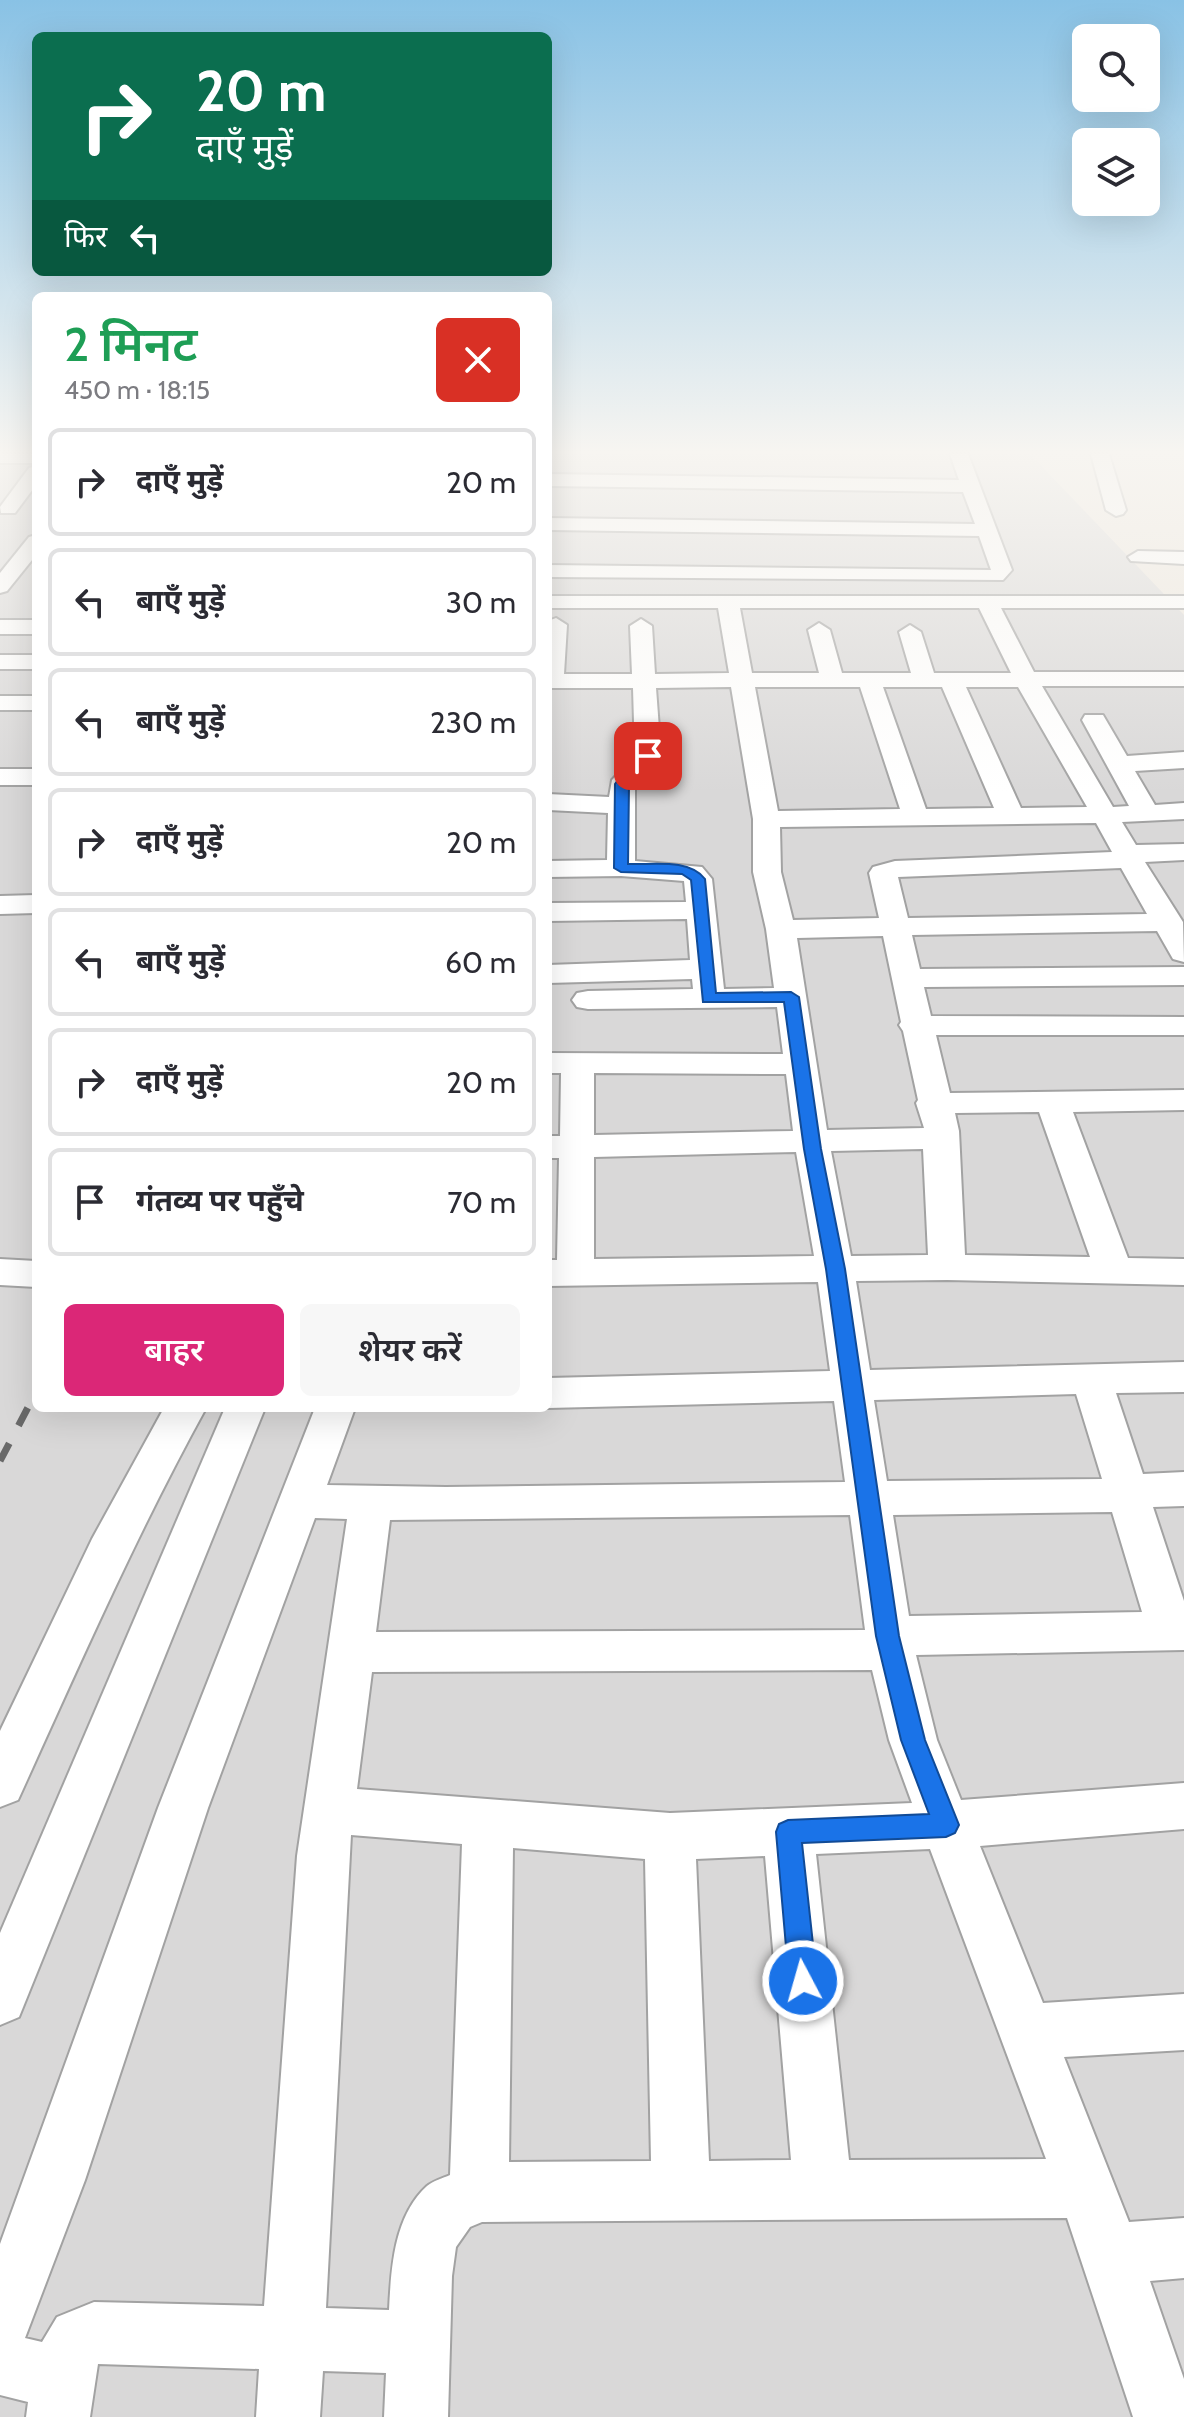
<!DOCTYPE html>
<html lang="hi">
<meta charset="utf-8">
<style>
:root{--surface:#fff;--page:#f7f7f7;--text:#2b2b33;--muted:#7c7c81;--line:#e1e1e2;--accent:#db2777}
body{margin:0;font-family:Cabin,"Noto Sans Devanagari",sans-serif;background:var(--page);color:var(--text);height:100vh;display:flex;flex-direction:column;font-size:30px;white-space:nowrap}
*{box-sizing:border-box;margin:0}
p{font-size:26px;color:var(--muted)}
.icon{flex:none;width:44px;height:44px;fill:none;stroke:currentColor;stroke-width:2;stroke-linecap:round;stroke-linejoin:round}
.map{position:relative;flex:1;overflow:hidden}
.panel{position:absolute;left:32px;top:292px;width:520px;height:1120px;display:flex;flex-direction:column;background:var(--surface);border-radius:12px;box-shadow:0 8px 32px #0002}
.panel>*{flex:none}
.hud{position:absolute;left:32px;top:32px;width:520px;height:244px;border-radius:12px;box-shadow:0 8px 32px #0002;background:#0b6e4f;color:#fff;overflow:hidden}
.controls{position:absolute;left:1072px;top:24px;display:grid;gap:16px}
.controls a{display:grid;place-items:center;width:88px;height:88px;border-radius:12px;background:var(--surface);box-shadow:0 8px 32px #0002;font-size:40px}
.pin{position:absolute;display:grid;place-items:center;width:68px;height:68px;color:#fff;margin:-34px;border-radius:16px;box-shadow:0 4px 12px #0006}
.me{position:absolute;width:88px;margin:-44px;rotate:354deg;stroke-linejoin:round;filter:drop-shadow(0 0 6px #0008)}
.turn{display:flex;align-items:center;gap:28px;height:168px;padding:0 32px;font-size:36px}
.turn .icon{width:104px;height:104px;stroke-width:2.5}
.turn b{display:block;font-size:56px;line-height:68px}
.then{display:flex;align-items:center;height:76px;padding:0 32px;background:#0003;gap:16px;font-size:30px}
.round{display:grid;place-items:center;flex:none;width:84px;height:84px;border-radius:12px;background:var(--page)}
.overview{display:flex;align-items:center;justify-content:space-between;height:136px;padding:0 32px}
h1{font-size:48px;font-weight:600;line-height:60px;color:#1e9e55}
.button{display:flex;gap:16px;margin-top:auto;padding:16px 32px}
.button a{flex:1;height:92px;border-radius:12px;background:var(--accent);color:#fff;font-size:32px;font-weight:600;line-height:92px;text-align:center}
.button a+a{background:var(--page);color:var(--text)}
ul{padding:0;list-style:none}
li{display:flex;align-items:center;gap:24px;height:108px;margin:0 16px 12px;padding:0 16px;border:4px solid var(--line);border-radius:12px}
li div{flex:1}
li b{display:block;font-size:30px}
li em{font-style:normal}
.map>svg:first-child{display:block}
.residential{fill:#d9d8d8}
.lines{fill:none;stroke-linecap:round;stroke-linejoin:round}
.minor-casing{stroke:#a2a2a2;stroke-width:4}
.minor{fill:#fff;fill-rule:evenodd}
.rail{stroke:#696969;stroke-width:7;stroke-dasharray:20 20;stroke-linecap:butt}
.route{fill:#1a73e8;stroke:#114b97;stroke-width:2}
</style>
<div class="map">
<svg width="1184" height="2417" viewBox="0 0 1184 2417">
<rect width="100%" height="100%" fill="#eee8df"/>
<polygon class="residential" points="0,454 36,454 36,1408 548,1408 548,454 1030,454 1184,615 1184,2417 0,2417"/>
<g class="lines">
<defs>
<g id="minor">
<rect x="0" y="454" width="36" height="9"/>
<polygon points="950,454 968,454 1012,570 1003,580 548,577 548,565 991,570 979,536 548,530 548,518 975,524 963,492 548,486 548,474 959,480"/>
<polygon points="1091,454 1109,454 1126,510 1123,514 1116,516 1106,510"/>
<polygon points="36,466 36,485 15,513 1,513 0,507 29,468"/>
<polygon points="36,535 36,555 7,591 0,593 0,573 29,537"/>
<polygon points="1138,551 1184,552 1184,564 1131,561 1128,557"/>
<path d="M548 596H1184V608H1001L1034 672H1184V686H1042L1113 807 1129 806 1082 720 1085 715H1103L1127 756 1184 752V768L1135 771 1155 805 1184 803V819L1122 822 1136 845 1184 844V860L1145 862 1183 922 1184 962 1173 959 1157 931 912 935 920 969 1184 967V985L924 987 931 1016 1184 1017V1035H936L950 1093 1184 1090V1110L1073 1112 1128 1258 1184 1259V1285L947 1280 856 1281 870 1370 1184 1362V1392L1116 1393 1143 1474 1184 1472V1506L1153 1507 1184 1601V1650L916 1655 937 1740 961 1800 1184 1783V1829L980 1846 1043 2003 1184 1994V2050L1064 2057 1129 2222 1184 2218V2278L1150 2281 1184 2379V2417H1133L1067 2218 482 2222 470 2227 456 2247 452 2276 448 2417H384L386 2373 323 2371 320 2417H256L259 2369 98 2364 90 2417H26L28 2402 0 2395V2244L158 1808 315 1408H355L327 1485 446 1487 845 1482 834 1401 548 1408V1378L830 1371 818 1282 548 1286V1260H557L559 1158H548V1136H560L561 1073H548V1053L783 1054 777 1007 588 1009 577 1007 572 1000 577 993 588 991 693 989 692 979 548 983V965L690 960 687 919 548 921V903L686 902 684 881 621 876 548 877V861L607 860 608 813 548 810V794L609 797 612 780 635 756 633 688H548V621L556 618 567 625 564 674H632L630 626 641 619 652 626 655 674 729 673 718 608H548ZM740 608H979L1011 673H934L921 632 910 625 899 632 911 673H842L830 630 819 623 808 630 819 673H752ZM731 687 753 819V872L766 929 774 988 724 989 712 879 702 867 635 861V784L652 770 661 756 656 688ZM755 687H860L900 809 778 811ZM883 687H942L994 808 926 809ZM966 687H1018L1087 807 1021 808ZM1096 823 1112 852 895 861 873 867 869 873 879 918 793 920 781 872 780 827ZM1121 868 1147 914 908 918 898 877ZM883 936 901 1022 899 1025 903 1031 918 1100 916 1103 924 1128 827 1130 797 938ZM594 1073 786 1074 793 1131 594 1135ZM1039 1112 1090 1257 965 1255 959 1131 955 1113ZM923 1149 928 1255 851 1256 831 1151ZM796 1152 814 1256 594 1259V1157ZM1076 1394 1102 1479 887 1481 874 1400ZM1112 1512 1142 1612 909 1616 893 1515ZM850 1515 865 1630 376 1632 390 1520ZM315 1518 347 1519 297 1856 264 2306 94 2302 57 2317 42 2342 25 2338 85 2180 208 1808ZM872 1670 889 1740 912 1803 670 1813 357 1789 372 1672ZM351 1835 462 1844 450 2175C443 2178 433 2181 427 2186 394 2216 391 2268 389 2310L326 2308ZM513 1848 645 1859 651 2161 509 2162ZM930 1849 1046 2159 849 2160 816 1854ZM765 1856 791 2160 709 2161 696 1859Z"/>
<rect x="0" y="620" width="36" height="14"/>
<rect x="0" y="655" width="36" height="14"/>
<rect x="0" y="696" width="36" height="14"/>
<rect x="0" y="769" width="36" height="16"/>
<polygon points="36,895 36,913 0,914 0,896"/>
<polygon points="0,1259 36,1261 36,1287 0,1285"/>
<path d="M164 1408H206C136 1535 78 1668 18 1800L0 1807V1731L92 1539Z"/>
<polygon points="225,1408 265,1408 19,2017 0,2025 0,1933"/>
</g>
</defs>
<use href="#minor" class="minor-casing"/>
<use href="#minor" class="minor"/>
<polyline class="rail" points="0,1461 36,1392"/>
</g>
<linearGradient id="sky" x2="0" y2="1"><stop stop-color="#89c2e5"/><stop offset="0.57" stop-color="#f7f5f1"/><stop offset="1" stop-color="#f7f5f1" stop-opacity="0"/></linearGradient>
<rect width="1184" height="793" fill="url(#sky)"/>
<path class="route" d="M643 754 654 756 650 767 629 784 628 864C652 865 689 858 705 879L716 993 791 992 799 997 821 1149 845 1269 899 1636 925 1740 959 1825 955 1833 946 1837 802 1843 817 1981 813 1991 803 1995 793 1991 789 1981 776 1832 779 1824 788 1820 929 1814 901 1740 876 1636 826 1269 804 1149 784 1002H703L691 880 682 874 621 872 614 868 615 784C623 771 637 766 643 754Z"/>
</svg>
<div class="controls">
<a><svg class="icon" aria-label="search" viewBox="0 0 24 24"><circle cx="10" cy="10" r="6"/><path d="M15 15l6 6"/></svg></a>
<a><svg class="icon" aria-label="layers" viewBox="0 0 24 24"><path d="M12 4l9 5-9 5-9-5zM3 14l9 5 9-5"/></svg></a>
</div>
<div class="pin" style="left:648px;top:756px;background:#d93025"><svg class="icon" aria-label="arrive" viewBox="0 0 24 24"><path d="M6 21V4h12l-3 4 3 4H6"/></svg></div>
<svg class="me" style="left:803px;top:1981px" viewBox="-20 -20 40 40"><circle r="17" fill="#1a73e8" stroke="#fff" stroke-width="3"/><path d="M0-11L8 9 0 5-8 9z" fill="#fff"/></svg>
<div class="hud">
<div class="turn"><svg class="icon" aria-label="right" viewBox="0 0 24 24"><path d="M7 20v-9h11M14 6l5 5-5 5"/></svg><div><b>20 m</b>दाएँ मुड़ें</div></div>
<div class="then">फिर<svg class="icon" aria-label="left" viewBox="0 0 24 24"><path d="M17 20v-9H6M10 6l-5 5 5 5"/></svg></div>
</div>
<section class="panel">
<div class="overview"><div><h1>2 मिनट</h1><p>450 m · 18:15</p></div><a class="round" style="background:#d93025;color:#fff"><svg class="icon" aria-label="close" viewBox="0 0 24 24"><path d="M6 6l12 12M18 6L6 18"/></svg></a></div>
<ul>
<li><svg class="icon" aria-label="right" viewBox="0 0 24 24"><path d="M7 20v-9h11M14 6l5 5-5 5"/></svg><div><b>दाएँ मुड़ें</b></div><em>20 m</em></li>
<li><svg class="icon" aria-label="left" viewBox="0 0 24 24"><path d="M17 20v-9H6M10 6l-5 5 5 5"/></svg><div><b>बाएँ मुड़ें</b></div><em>30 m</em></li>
<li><svg class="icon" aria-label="left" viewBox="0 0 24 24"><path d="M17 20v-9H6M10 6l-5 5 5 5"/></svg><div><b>बाएँ मुड़ें</b></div><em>230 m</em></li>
<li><svg class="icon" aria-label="right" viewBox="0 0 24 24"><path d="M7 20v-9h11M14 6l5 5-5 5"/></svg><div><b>दाएँ मुड़ें</b></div><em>20 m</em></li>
<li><svg class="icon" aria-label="left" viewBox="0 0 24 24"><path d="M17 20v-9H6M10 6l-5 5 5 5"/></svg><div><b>बाएँ मुड़ें</b></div><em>60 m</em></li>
<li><svg class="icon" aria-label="right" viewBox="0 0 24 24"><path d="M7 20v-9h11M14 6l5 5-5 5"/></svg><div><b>दाएँ मुड़ें</b></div><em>20 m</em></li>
<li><svg class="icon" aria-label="arrive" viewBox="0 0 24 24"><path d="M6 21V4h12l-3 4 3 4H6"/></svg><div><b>गंतव्य पर पहुँचे</b></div><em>70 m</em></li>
</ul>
<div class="button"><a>बाहर</a><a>शेयर करें</a></div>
</section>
</div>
